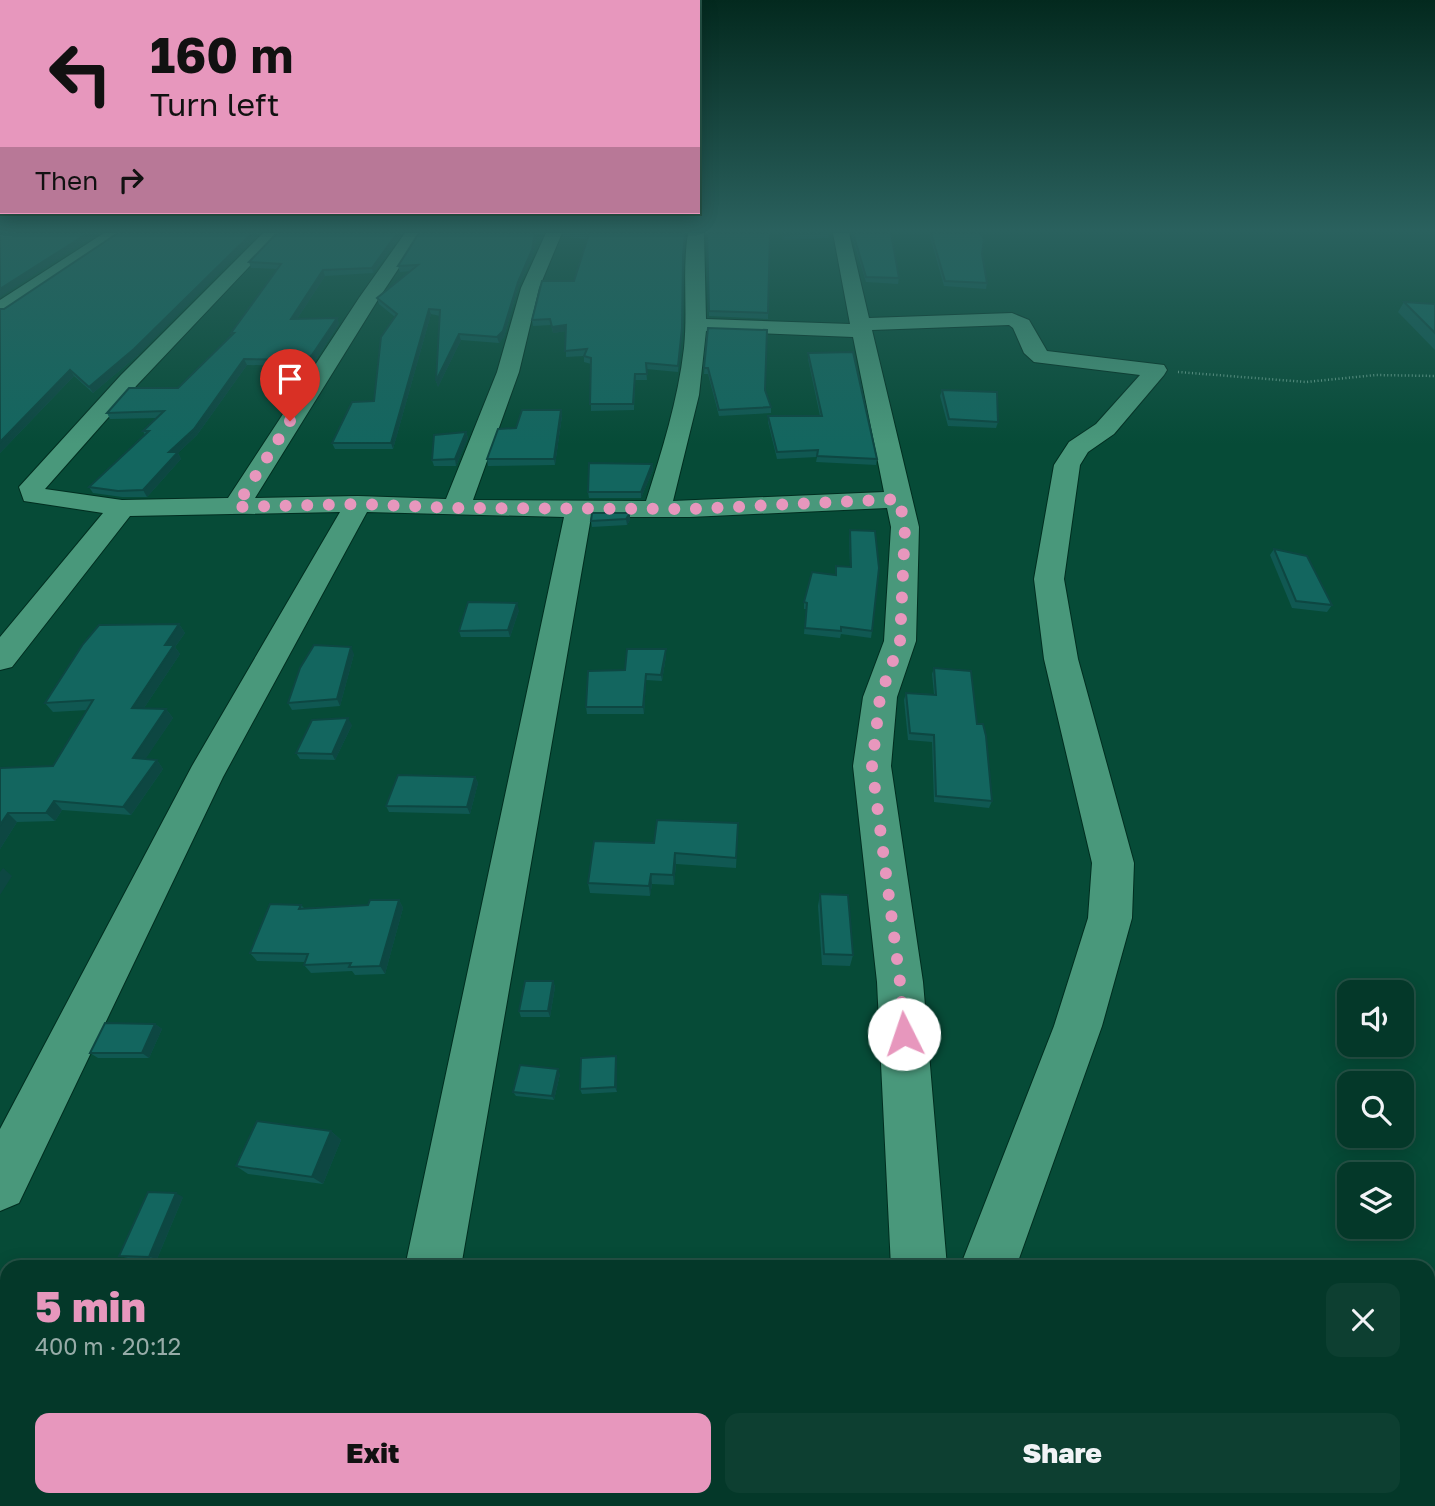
<!DOCTYPE html>
<meta charset="utf-8">
<style>
:root{--surface:#043829;--page:#0d3f31;--text:#f1f3f6;--muted:#97aca8;--line:#255246;--accent:#e797bd}
body{margin:0;font-family:"Golos Text",sans-serif;background:var(--page);color:var(--text);height:100vh;display:flex;flex-direction:column;font-size:26px;white-space:nowrap}
*{box-sizing:border-box;margin:0}
p{font-size:23px;color:var(--muted)}
.icon{flex:none;width:38px;height:38px;fill:none;stroke:currentColor;stroke-width:2;stroke-linecap:round;stroke-linejoin:round}
.map{position:relative;flex:1;overflow:hidden}
.panel{position:absolute;left:0px;top:1260px;width:1435px;height:247px;display:flex;flex-direction:column;background:var(--surface);border-radius:21px 21px 0 0;box-shadow:0 4px 18px #0003,0 0 0 2px var(--line)}
.panel>*{flex:none}
.banner{position:absolute;left:0px;top:0px;width:700px;height:214px;box-shadow:0 4px 18px #0003,0 0 0 2px var(--line);background:#e797bd;color:#111;overflow:hidden}
.controls{position:absolute;left:1337px;top:980px;display:grid;gap:14px}
.controls a{display:grid;place-items:center;width:77px;height:77px;border-radius:14px;background:var(--surface);box-shadow:0 4px 18px #0003,0 0 0 2px var(--line);font-size:35px}
.pin{position:absolute;display:grid;place-items:center;width:60px;height:60px;color:#fff;margin:-72px -30px;border-radius:50% 50% 50% 0;rotate:-45deg;box-shadow:0 0 7px #0007}
.pin .icon{rotate:45deg}
.me{position:absolute;width:77px;margin:-38px;rotate:356deg;stroke-linejoin:round;filter:drop-shadow(0 0 5px #0008)}
.turn{display:flex;align-items:center;gap:24px;height:147px;padding:0 35px;font-size:32px}
.turn .icon{width:91px;height:91px;stroke-width:2.5}
.turn b{display:block;font-size:49px;line-height:60px}
.then{display:flex;align-items:center;height:66px;padding:0 35px;background:#0003;gap:14px;font-size:26px}
.round{display:grid;place-items:center;flex:none;width:74px;height:74px;border-radius:14px;background:var(--page)}
.summary{display:flex;align-items:center;justify-content:space-between;height:119px;padding:0 35px}
h1{font-size:42px;font-weight:800;line-height:52px;color:var(--accent)}
.button{display:flex;gap:14px;margin-top:auto;padding:14px 35px}
.button a{flex:1;height:80px;border-radius:14px;background:var(--accent);color:#111;font-size:28px;font-weight:800;line-height:80px;text-align:center}
.button a+a{background:var(--page);color:var(--text)}
.map>svg:first-child{display:block}
.lines{fill:none;stroke-linecap:round;stroke-linejoin:round}
.street-casing{stroke:#002e20;stroke-width:2}
.path{stroke:#6ba18f;stroke-width:2.5;stroke-dasharray:1 2.5;stroke-linecap:butt}
.street{fill:#49987b;fill-rule:evenodd}
.wall{fill:#105852}
.shaded-wall{fill:#0d4742}
.building{fill:#13665f;stroke:#0d4742;stroke-width:2}
.route{stroke:#e797bd;stroke-width:12;stroke-dasharray:0 21.6}
</style>
<div class="map">
<svg width="1435" height="1506" viewBox="0 0 1435 1506">
<rect width="100%" height="100%" fill="#064b37"/>
<g class="lines">
<defs>
<g id="street">
<polygon points="104,233 124,233 7,312 0,314 0,300"/>
<path d="M263 233H281L137 385 45 489 122 500 228 498 359 298 405 233H422L379 298 255 498 358 496 446 499 497 372 521 288 546 233H562L539 288 519 372 473 500 646 501C662 451 678 400 684 348 688 310 682 271 688 233H704L706 319 850 324 833 233H849L869 318 1012 313 1029 320 1047 351 1164 365 1167 370 1164 375 1114 434 1088 452 1080 465 1064 579 1078 659 1134 863 1132 918 1102 1026 1016 1267H960L1054 1026 1088 918 1092 863 1044 659 1034 579 1054 465 1069 442 1096 424 1140 375 1034 362 1024 353 1013 328 1009 325 872 330 919 527 916 641 897 697 891 766 923 982 947 1267H891L877 982 853 766 863 697 884 641 891 527 887 508 690 517H591L461 1267H405L564 517 367 512 223 777 19 1203 0 1211V1129L192 766 340 512 130 516 12 667 0 670V637L103 513 24 501 19 487 121 375ZM706 331 853 337 884 492 673 501 699 395Z"/>
<polygon points="354,1500 420,1500 419,1506 353,1506"/>
<polygon points="899,1500 965,1500 963,1506 897,1506"/>
</g>
</defs>
<use href="#street" class="street-casing"/>
<polyline class="path" points="1178,372 1306,382 1376,375 1435,376"/>
<use href="#street" class="street"/>
</g>
<g class="wall">
<polygon points="277,233 403,233 373,273 325,276 297,319 337,318 339,324 315,361 308,366 247,365 197,435 178,453 181,459 147,497 122,497 93,493 89,487 145,435 143,431 157,418 110,419 107,413 178,388 232,335 231,333 277,269 251,268 249,262"/>
<polygon points="419,233 543,233 542,235 537,234 533,255 518,287 504,337 499,343 461,340 438,387 436,381 440,316 431,314 393,449 335,449 332,443 374,401 395,317 379,304 377,298 411,271 400,272 398,266"/>
<polygon points="563,233 686,233 683,262 682,334 678,372 646,369 647,380 635,380 634,410 591,411 591,364 584,362 584,356 566,357 566,331 553,333 551,325 533,326 532,320 574,281 587,239 563,237"/>
<polygon points="707,233 770,233 768,319 709,316"/>
<polygon points="781,233 829,233 828,238 783,240"/>
<polygon points="851,233 891,233 899,278 898,284 866,282"/>
<polygon points="929,233 980,233 987,283 986,289 944,286"/>
<polygon points="1404,302 1435,304 1435,350 1398,312"/>
<polygon points="0,309 138,355 93,393 74,376 0,453"/>
<polygon points="708,328 765,390 771,407 771,413 719,416 708,374 704,374"/>
<polygon points="808,353 877,459 876,465 816,462 817,457 777,459 768,422 768,416 820,416 808,359"/>
<polygon points="942,390 998,422 996,428 948,426 940,396"/>
<polygon points="561,410 562,416 555,465 488,466 487,459 516,428"/>
<polygon points="466,432 468,438 456,466 434,466 432,460"/>
<polygon points="652,464 653,470 641,498 589,498 588,492"/>
<polygon points="592,513 630,520 627,525 592,527 591,521"/>
<polygon points="850,530 872,631 871,638 841,634 840,638 804,634 806,609 804,609 804,602 835,575 836,566 850,567 849,536"/>
<polygon points="1274,549 1332,605 1327,612 1292,608 1270,555"/>
<polygon points="519,610 510,637 461,637 459,631"/>
<polygon points="179,624 185,633 175,647 180,654 144,708 166,709 173,718 145,759 157,760 163,769 131,815 62,810 55,821 17,822 0,849 0,768 53,766 88,710 53,712 45,703"/>
<polygon points="666,649 666,656 662,681 646,680 644,714 587,714 586,707 625,670"/>
<polygon points="354,654 340,706 292,710 288,703"/>
<polygon points="934,668 977,724 992,801 989,808 934,802 932,742 908,740 904,700 906,693 934,694 932,674"/>
<polygon points="352,725 335,760 300,759 296,753"/>
<polygon points="475,777 478,783 470,814 389,812 386,806"/>
<polygon points="738,823 736,868 676,864 674,885 652,884 650,896 590,893 588,883 654,843"/>
<polygon points="820,894 853,955 850,966 822,965 818,906"/>
<polygon points="399,900 403,908 385,974 355,975 352,971 311,973 304,965 305,962 257,961 250,953 301,905 304,908 368,905"/>
<polygon points="553,981 555,987 550,1017 521,1017 519,1011"/>
<polygon points="155,1024 162,1029 149,1058 98,1058 90,1053"/>
<polygon points="617,1061 617,1092 582,1094 580,1089"/>
<polygon points="560,1074 554,1100 516,1096 513,1092"/>
<polygon points="331,1131 341,1140 323,1184 248,1174 236,1166"/>
<polygon points="183,1197 157,1259 128,1258 119,1256"/>
</g>
<g class="shaded-wall">
<polygon points="88,233 98,233 0,297 0,289"/>
<polygon points="252,233 259,233 138,355 93,393 89,387"/>
<polygon points="397,233 403,233 373,273 372,268"/>
<polygon points="535,233 537,233 533,255 518,287 504,337 499,343 497,337"/>
<polygon points="685,233 683,262 682,334 678,372 683,256"/>
<polygon points="323,270 325,276 293,325 291,319"/>
<polygon points="429,309 431,314 393,449 391,443"/>
<polygon points="337,318 339,324 315,361 308,366 306,360"/>
<polygon points="566,325 567,331 553,333 552,327"/>
<polygon points="459,334 461,340 438,387 436,381"/>
<polygon points="244,359 247,365 197,435 178,453 181,459 147,497 143,490 169,452"/>
<polygon points="70,370 74,376 0,453 0,442"/>
<polygon points="561,410 562,416 555,465 554,459"/>
<polygon points="466,432 468,438 456,466 455,459"/>
<polygon points="652,464 653,470 641,498 641,492"/>
<polygon points="630,513 630,520 627,525 626,519"/>
<polygon points="517,603 519,610 510,637 508,630"/>
<polygon points="179,624 185,633 175,647 180,654 138,717 132,708 165,645"/>
<polygon points="351,647 354,654 340,706 337,699"/>
<polygon points="666,649 666,656 662,681 661,675"/>
<polygon points="646,674 646,680 644,714 643,707"/>
<polygon points="166,709 173,718 140,767 133,758"/>
<polygon points="348,718 352,725 335,760 332,754"/>
<polygon points="157,760 163,769 131,815 123,807"/>
<polygon points="475,777 478,783 470,814 467,807"/>
<polygon points="54,801 62,810 55,821 46,813"/>
<polygon points="8,813 17,822 0,849 0,825"/>
<polygon points="675,853 676,864 674,885 673,875"/>
<polygon points="3,868 12,876 0,895 0,872"/>
<polygon points="651,874 652,884 650,896 649,886"/>
<polygon points="399,900 403,908 385,974 380,966"/>
<polygon points="553,981 555,987 550,1017 548,1011"/>
<polygon points="155,1024 162,1029 149,1058 142,1053"/>
<polygon points="616,1056 617,1061 617,1092 615,1087"/>
<polygon points="558,1069 560,1074 554,1100 552,1096"/>
<polygon points="331,1131 341,1140 323,1184 312,1177"/>
<polygon points="176,1193 183,1197 157,1259 149,1257"/>
<polygon points="278,1500 292,1500 291,1506 277,1506"/>
</g>
<g class="building">
<polygon points="0,233 88,233 0,289"/>
<polygon points="118,233 252,233 134,349 89,387 70,370 0,442 0,309 4,309"/>
<polygon points="277,233 397,233 372,268 323,270 291,319 337,318 312,355 306,360 244,359 194,429 169,452 178,452 143,490 118,491 89,487 149,431 143,431 164,411 107,413 129,388 178,388 234,333 231,333 281,264 249,262"/>
<polygon points="419,233 535,233 532,250 518,282 503,331 497,337 459,334 436,381 440,310 429,309 391,443 332,443 352,402 374,401 381,337 397,314 377,298 418,265 398,266"/>
<polygon points="583,233 685,233 683,256 682,328 678,366 646,363 647,374 635,374 633,404 590,404 591,358 584,356 587,349 565,351 566,325 552,327 550,319 532,320 542,281 574,281 589,234"/>
<polygon points="707,233 770,233 768,313 709,311"/>
<polygon points="782,233 821,233 783,235"/>
<polygon points="853,233 891,233 899,278 866,277"/>
<polygon points="931,233 980,233 984,239 982,254 987,283 945,281"/>
<polygon points="1404,302 1435,304 1435,333"/>
<polygon points="708,328 767,330 765,390 771,407 719,410 708,368 704,368"/>
<polygon points="853,352 877,459 817,456 818,450 777,452 768,416 822,416 808,353"/>
<polygon points="942,390 997,392 998,422 949,419"/>
<polygon points="522,410 561,410 554,459 487,459 498,429 516,428"/>
<polygon points="466,432 455,459 432,460 434,435"/>
<polygon points="589,463 652,464 641,492 588,492"/>
<polygon points="592,513 630,513 626,519 591,521"/>
<polygon points="850,530 875,531 879,568 872,631 841,627 841,631 805,628 807,603 804,602 812,572 836,575 836,566 851,567"/>
<polygon points="1274,549 1307,556 1332,605 1296,601"/>
<polygon points="468,602 517,603 508,630 459,631"/>
<polygon points="179,624 165,645 174,645 132,708 166,709 133,758 157,760 123,807 54,801 46,813 8,813 0,825 0,768 53,766 93,700 45,703 83,644 99,625"/>
<polygon points="314,645 351,647 337,699 288,703 300,668"/>
<polygon points="627,649 666,649 661,675 646,674 643,707 586,707 588,671 625,670"/>
<polygon points="934,668 971,671 977,724 983,724 986,736 992,801 936,796 934,735 910,733 906,693 936,695"/>
<polygon points="348,718 332,754 296,753 312,720"/>
<polygon points="398,775 475,777 467,807 386,806"/>
<polygon points="657,820 738,823 736,858 675,853 673,875 651,874 649,886 588,883 594,841 654,843"/>
<polygon points="820,894 848,895 853,955 824,954"/>
<polygon points="370,900 399,900 380,966 349,967 351,963 304,965 308,954 250,953 270,904 301,905 299,909 368,905"/>
<polygon points="525,981 553,981 548,1011 519,1011"/>
<polygon points="105,1023 155,1024 142,1053 90,1053"/>
<polygon points="616,1056 615,1087 580,1089 581,1058"/>
<polygon points="520,1065 558,1069 552,1096 513,1092"/>
<polygon points="257,1121 331,1131 312,1177 236,1166"/>
<polygon points="148,1192 176,1193 149,1257 119,1256"/>
<polygon points="96,1500 278,1500 277,1506 94,1506"/>
<polygon points="693,1500 719,1500 695,1506"/>
</g>
<linearGradient id="sky" x2="0" y2="1"><stop stop-color="#03291e"/><stop offset="0.52" stop-color="#2a615e"/><stop offset="1" stop-color="#2a615e" stop-opacity="0"/></linearGradient>
<rect width="1435" height="444" fill="url(#sky)"/>
<g class="lines">
<polyline class="route" points="290,421 236,507 358,504 456,508 690,509 899,499 905,527 900,641 880,697 872,766 900,982 904,1034"/>
</g>
</svg>
<div class="controls">
<a><svg class="icon" aria-label="sound" viewBox="0 0 24 24"><path d="M4 9h4l5-4v14l-5-4H4zM17 9q2 3 0 6"/></svg></a>
<a><svg class="icon" aria-label="search" viewBox="0 0 24 24"><circle cx="10" cy="10" r="6"/><path d="M15 15l6 6"/></svg></a>
<a><svg class="icon" aria-label="layers" viewBox="0 0 24 24"><path d="M12 4l9 5-9 5-9-5zM3 14l9 5 9-5"/></svg></a>
</div>
<div class="pin" style="left:290px;top:421px;background:#d93025"><svg class="icon" aria-label="arrive" viewBox="0 0 24 24"><path d="M6 21V4h12l-3 4 3 4H6"/></svg></div>
<svg class="me" style="left:904px;top:1034px" viewBox="-20 -20 40 40"><circle r="19" fill="#fff"/><path d="M0-13L10 11 0 6-10 11z" fill="#e797bd"/></svg>
<div class="banner">
<div class="turn"><svg class="icon" aria-label="left" viewBox="0 0 24 24"><path d="M17 20v-9H6M10 6l-5 5 5 5"/></svg><div><b>160 m</b>Turn left</div></div>
<div class="then">Then<svg class="icon" aria-label="right" viewBox="0 0 24 24"><path d="M7 20v-9h11M14 6l5 5-5 5"/></svg></div>
</div>
<section class="panel">
<div class="summary"><div><h1>5 min</h1><p>400 m · 20:12</p></div><a class="round"><svg class="icon" aria-label="close" viewBox="0 0 24 24"><path d="M6 6l12 12M18 6L6 18"/></svg></a></div>
<div class="button"><a>Exit</a><a>Share</a></div>
</section>
</div>
